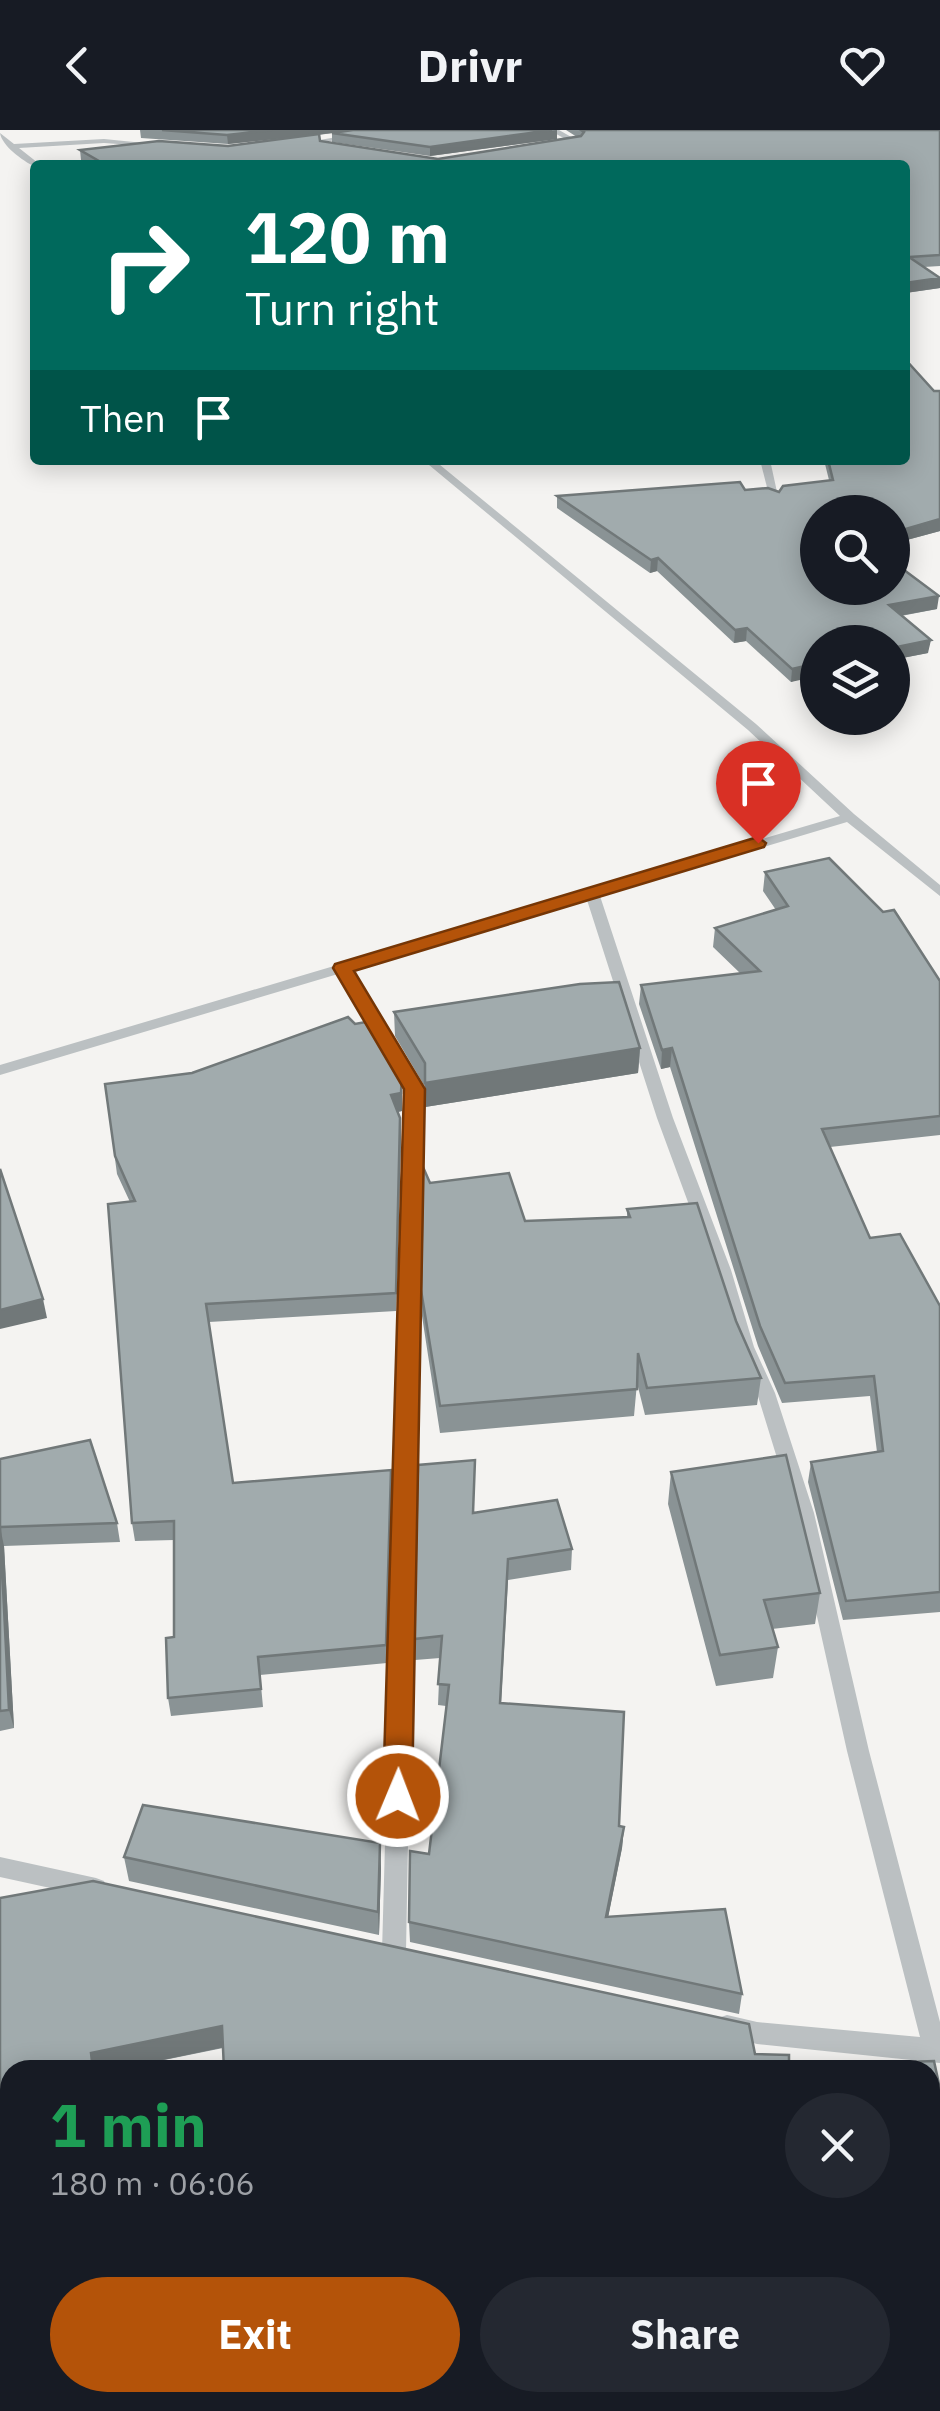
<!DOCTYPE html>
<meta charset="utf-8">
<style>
:root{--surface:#171b24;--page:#242831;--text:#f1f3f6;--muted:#9ea1a6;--accent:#b45309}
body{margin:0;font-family:"IBM Plex Sans",sans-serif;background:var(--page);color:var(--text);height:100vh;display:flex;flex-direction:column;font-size:38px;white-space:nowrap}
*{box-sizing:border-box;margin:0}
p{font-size:32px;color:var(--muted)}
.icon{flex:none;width:55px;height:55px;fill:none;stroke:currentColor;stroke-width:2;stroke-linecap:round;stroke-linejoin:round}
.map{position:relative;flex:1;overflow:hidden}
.panel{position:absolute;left:0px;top:1930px;width:940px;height:352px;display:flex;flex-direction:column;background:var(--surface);border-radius:30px 30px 0 0;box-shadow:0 5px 25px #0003}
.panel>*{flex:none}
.hud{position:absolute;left:30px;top:30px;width:880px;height:305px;border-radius:10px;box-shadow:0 5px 25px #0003;background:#00695c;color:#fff;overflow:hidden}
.fabs{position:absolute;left:800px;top:365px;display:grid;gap:20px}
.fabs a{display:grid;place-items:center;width:110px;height:110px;border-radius:50%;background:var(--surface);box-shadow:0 5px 25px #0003;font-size:50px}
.pin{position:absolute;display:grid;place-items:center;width:85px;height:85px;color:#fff;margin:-102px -42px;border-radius:50% 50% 50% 0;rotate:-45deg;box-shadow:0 0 10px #0007}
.pin .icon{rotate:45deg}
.me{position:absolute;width:110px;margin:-55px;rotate:1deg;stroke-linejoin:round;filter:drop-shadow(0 0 8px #0008)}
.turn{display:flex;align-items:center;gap:35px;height:210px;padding:0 50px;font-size:45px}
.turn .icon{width:130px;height:130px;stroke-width:2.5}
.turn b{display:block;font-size:70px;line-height:85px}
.then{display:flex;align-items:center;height:95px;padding:0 50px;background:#0003;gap:20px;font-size:38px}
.round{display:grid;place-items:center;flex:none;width:105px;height:105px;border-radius:52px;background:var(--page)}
.head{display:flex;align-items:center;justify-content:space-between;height:170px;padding:0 50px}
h1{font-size:60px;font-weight:800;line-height:75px;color:#1e9e55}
.primary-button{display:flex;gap:20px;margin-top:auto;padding:20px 50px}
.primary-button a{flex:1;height:115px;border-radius:60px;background:var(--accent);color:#fff;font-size:40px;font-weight:800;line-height:115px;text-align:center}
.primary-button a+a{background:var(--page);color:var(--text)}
header{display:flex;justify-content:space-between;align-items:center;height:130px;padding:0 50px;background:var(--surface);font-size:45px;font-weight:800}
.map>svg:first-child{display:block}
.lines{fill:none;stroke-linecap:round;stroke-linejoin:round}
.minor{fill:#bbc0c2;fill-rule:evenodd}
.wall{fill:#8a9395}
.shaded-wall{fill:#717879}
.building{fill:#a1abad;stroke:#717879;stroke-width:2.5}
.route{fill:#b45309;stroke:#753606;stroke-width:2.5}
</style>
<header><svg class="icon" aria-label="back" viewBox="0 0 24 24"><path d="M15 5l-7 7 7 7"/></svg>Drivr<svg class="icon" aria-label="heart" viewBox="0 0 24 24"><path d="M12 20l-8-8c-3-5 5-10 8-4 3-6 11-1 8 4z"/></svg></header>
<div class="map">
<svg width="940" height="2281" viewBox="0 0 940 2281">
<rect width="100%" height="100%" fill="#f4f3f1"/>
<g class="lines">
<g class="minor">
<polygon points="378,0 397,0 300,16 296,14"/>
<polygon points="549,0 559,0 580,12 560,17 560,13 569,11"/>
<path d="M0 3 14 14 104 9 164 15 160 17 104 13 19 18 38 33 35 37C22 30 2 16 0 3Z"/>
<polygon points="423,330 434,330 756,594 854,684 940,755 940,766 847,692 600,766 673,988 731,1140 754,1217 775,1263 814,1383 869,1621 940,1892 940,1933 757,1914 718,1904 715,1896 718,1888 727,1885 757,1892 920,1907 847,1621 794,1383 757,1263 736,1217 713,1140 657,988 587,770 351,840 422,959 406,1822 402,1830 394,1833 386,1830 382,1822 406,959 338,844 0,945 0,935 840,686 748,600"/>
<polygon points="760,330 770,330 779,371 770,369"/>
<polygon points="0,1727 96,1748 104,1751 107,1758 104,1765 96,1768 0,1747"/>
</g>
</g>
<g class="wall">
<polygon points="140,0 557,0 557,9 430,26 332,12 332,3 319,5 320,11 438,29 577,7 566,0 940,0 940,136 924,137 940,158 906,163 905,35 90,35 81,30 80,20 228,16 310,5 228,14 141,8"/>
<polygon points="934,261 940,261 940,401 892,414 892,382 818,382 937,479 901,486 928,523 892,530 892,512 791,552 746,511 734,513 657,441 650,443 557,378 557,366 745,360 779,362 829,350 824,330 905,330"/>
<polygon points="765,742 940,851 940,1005 830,1017 870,1108 940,1176 940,1482 843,1490 808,1352 811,1332 877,1322 870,1266 782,1273 758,1216 670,937 661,939 639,874 641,855 741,844 713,817 715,798 776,780 763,761"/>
<polygon points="394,882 640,918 638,943 425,977 425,957 395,906"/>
<polygon points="402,942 402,981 398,982 401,1007 396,1181 209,1192 233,1353 391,1358 387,1533 260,1545 263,1577 171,1586 168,1568 174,1507 174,1410 135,1411 132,1393 130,1072 117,1044 105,954"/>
<polygon points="430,1053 525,1091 627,1087 627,1079 736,1191 761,1248 757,1275 645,1285 637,1253 634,1286 440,1303 422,1186 421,1160"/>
<polygon points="0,1329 117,1393 120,1412 4,1416 14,1598 0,1601"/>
<polygon points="671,1342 820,1463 815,1494 772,1499 778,1517 773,1548 716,1556 668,1374"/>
<polygon points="474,1383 572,1419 571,1440 508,1450 501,1573 619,1696 624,1697 622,1718 608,1787 742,1864 739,1884 410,1812 409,1792 429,1724 446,1576 438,1575 440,1528 415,1530 414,1509"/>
<polygon points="124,1727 381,1737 379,1805 129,1751"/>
<polygon points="93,1751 749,1894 755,1924 789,1925 789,1936 934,1931 940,1959 940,2119 930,2119 930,1940 224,1940 223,1918 115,1940 10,1940 10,2161 0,2164 0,1768"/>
</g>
<g class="shaded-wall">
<polygon points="272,0 362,0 228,14 227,5"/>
<polygon points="557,0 557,9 430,26 430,17"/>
<polygon points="940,148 940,158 905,163 905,153"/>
<polygon points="940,389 940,401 892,414 892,403"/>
<polygon points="658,428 657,441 650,443 651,430"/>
<polygon points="939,466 937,479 887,488 889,475"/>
<polygon points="747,498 746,511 734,513 735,500"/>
<polygon points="931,510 928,523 892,530 892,518"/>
<polygon points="818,533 818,546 791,552 792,539"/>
<polygon points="640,918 638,943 425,977 425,953"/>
<polygon points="672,918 670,937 661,939 662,920"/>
<polygon points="402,942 402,981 392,983 391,965"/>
<polygon points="400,988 401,1007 396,1181 396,1163"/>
<polygon points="43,1169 47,1188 0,1199 0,1180"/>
<polygon points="391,1340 391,1358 387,1533 386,1515"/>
<polygon points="0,1397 4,1416 14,1598 9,1580"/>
<polygon points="624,1697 622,1718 604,1808 606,1787"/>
<polygon points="380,1713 381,1737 379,1805 378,1782"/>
<polygon points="222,1896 225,1917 115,1940 93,1940 91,1923"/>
<polygon points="10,2140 10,2161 0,2164 0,2143"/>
</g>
<g class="building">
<polygon points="162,0 272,0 227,5"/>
<polygon points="353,0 552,0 430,17 332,3"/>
<polygon points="581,0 940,0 940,125 909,127 940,148 905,153 905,35 106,35 80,20 159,11 228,16 319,4 320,11 438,29 581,6 584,2"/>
<polygon points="905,229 934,261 940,261 940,389 892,403 892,382 818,382 818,458 892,458 892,431 939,466 889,475 931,510 892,518 892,512 818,512 818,533 792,539 747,498 735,500 658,428 651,430 557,366 740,352 745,360 768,358 779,362 783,356 833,350 828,330 905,330"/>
<polygon points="829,728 883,782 894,780 940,851 940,986 822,999 870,1108 900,1104 940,1176 940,1462 846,1471 811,1332 883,1321 874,1246 785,1253 760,1196 672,918 662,920 641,855 760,841 715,798 788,776 765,742"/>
<polygon points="619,852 640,918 425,953 425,933 394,882 580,854"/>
<polygon points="348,887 355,894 372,891 402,942 401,963 391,965 400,988 396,1163 206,1174 233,1353 391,1340 386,1515 258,1527 261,1559 168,1568 166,1508 174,1507 174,1391 132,1393 108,1074 135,1071 115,1026 105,954 192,943"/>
<polygon points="423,1037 430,1053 509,1043 525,1091 630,1087 627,1079 697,1073 736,1191 761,1248 647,1258 638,1223 637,1259 440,1276 421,1160"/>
<polygon points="0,1039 43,1169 0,1180"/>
<polygon points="90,1310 117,1393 0,1397 0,1329"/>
<polygon points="786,1325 820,1463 764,1470 778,1517 720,1525 671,1342"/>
<polygon points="475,1330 473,1383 557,1370 572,1419 508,1429 500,1573 624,1582 619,1696 624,1697 606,1787 725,1779 742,1864 409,1792 410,1721 429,1724 449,1555 438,1554 442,1506 414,1509 418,1335"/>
<polygon points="0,1397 9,1580 0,1581"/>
<polygon points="143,1675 380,1713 378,1782 124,1727"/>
<polygon points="93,1751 749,1894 755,1924 789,1925 789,1936 934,1931 940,1959 940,2100 930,2100 930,1940 224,1940 222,1896 91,1923 93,1940 10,1940 10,2140 0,2143 0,1768"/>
<polygon points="17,2272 758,2272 761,2281 17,2281"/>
</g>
<polygon class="route" points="758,707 766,713 764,717 354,841 425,959 412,1666 408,1674 398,1678 388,1674 383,1666 404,959 333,838 335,834"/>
</svg>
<div class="fabs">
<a><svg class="icon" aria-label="search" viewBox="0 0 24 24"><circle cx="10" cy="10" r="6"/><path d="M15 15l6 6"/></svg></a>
<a><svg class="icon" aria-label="layers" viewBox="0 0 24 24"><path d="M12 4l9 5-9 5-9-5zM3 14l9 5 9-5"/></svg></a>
</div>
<div class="pin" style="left:758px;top:713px;background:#d93025"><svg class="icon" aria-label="arrive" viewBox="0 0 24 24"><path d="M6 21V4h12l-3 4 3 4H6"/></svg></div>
<svg class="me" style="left:398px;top:1666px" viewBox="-20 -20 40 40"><circle r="17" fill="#b45309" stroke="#fff" stroke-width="3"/><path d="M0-11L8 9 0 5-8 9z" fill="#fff"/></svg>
<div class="hud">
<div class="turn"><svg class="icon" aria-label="right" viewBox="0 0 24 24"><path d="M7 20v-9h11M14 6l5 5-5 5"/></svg><div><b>120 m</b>Turn right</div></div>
<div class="then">Then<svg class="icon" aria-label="arrive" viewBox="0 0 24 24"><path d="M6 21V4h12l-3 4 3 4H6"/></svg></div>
</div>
<section class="panel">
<div class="head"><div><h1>1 min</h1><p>180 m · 06:06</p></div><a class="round"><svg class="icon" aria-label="close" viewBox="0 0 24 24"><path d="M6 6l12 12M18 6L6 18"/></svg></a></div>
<div class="primary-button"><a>Exit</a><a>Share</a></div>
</section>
</div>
